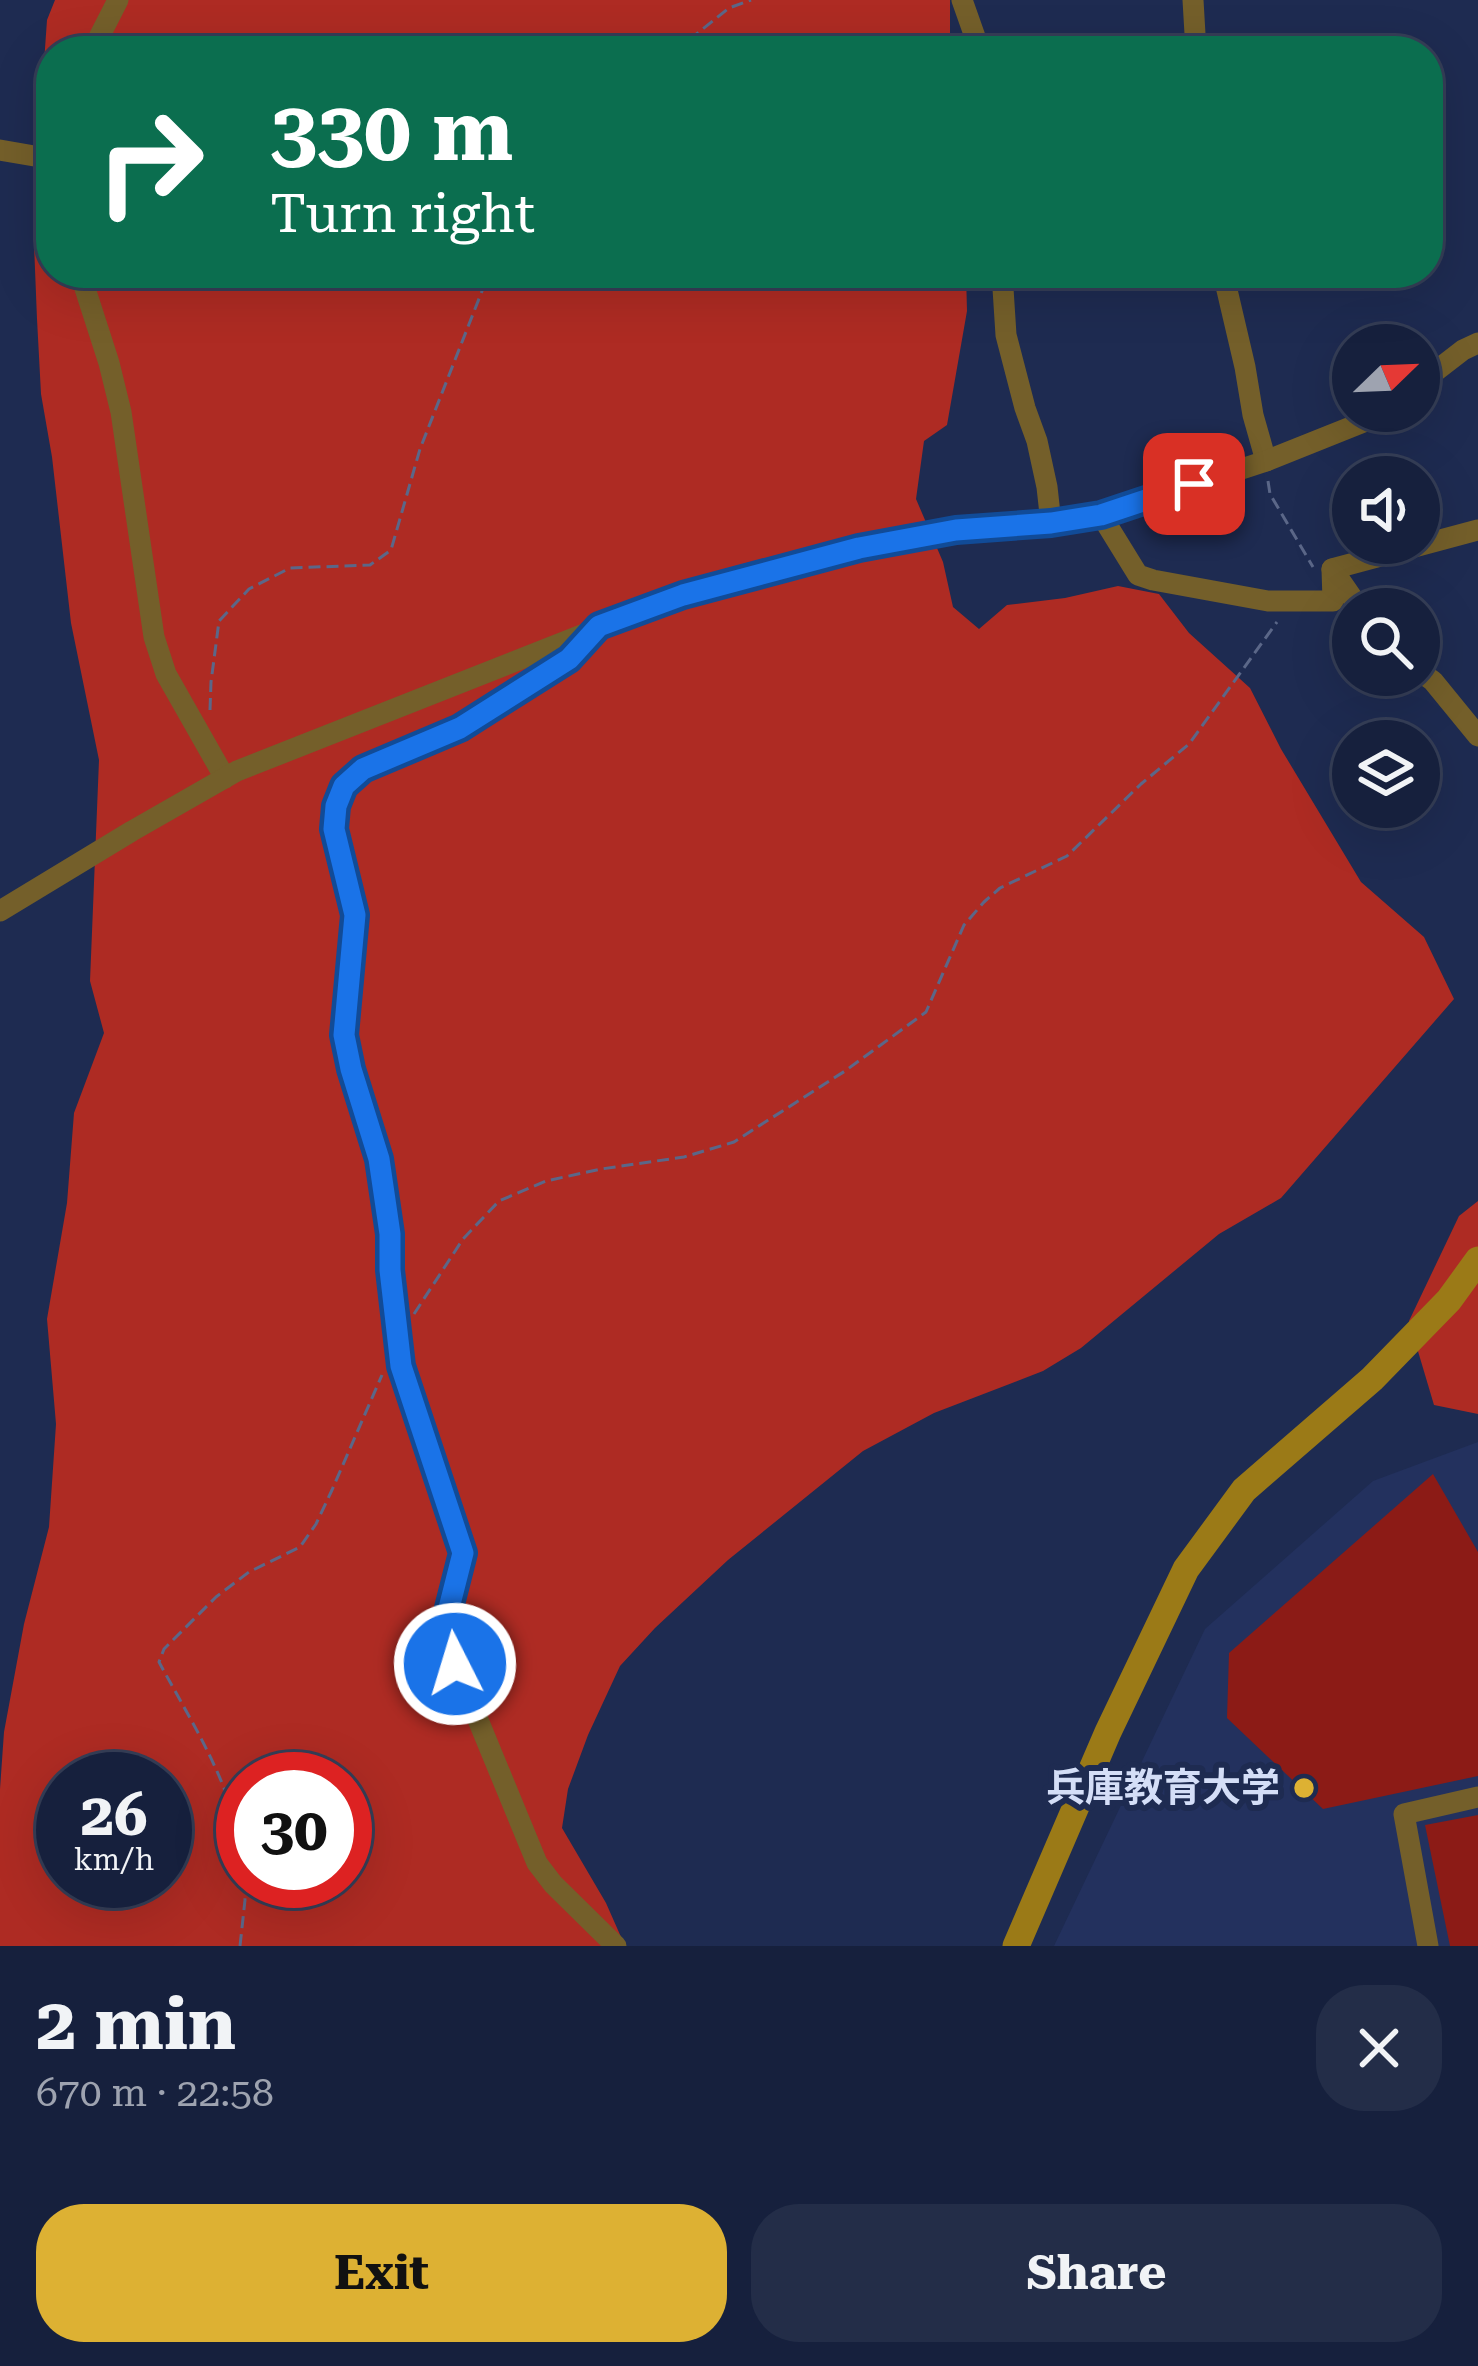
<!DOCTYPE html>
<meta charset="utf-8">
<style>
:root{--surface:#16203d;--page:#232d48;--text:#f1f3f6;--muted:#9ea3b0;--line:#353e57;--accent:#ddb133}
body{margin:0;font-family:"Roboto Serif","Noto Sans JP",serif;background:var(--page);color:var(--text);height:100vh;display:flex;flex-direction:column;font-size:45px;white-space:nowrap}
*{box-sizing:border-box;margin:0}
p{font-size:39px;color:var(--muted)}
.icon{flex:none;width:66px;height:66px;fill:none;stroke:currentColor;stroke-width:2;stroke-linecap:round;stroke-linejoin:round}
.map{position:relative;height:1946px;overflow:hidden}
.sheet{display:flex;flex-direction:column;background:var(--surface);flex:1}
.sheet>*{flex:none}
.top-card{position:absolute;left:36px;top:36px;width:1407px;height:252px;border-radius:48px;box-shadow:0 12px 48px #0002,0 0 0 3px var(--line);background:#0b6e4f;color:#fff;overflow:hidden}
.needle{width:78px;rotate:67deg}
.controls{position:absolute;left:1332px;top:324px;display:grid;gap:24px}
.controls a{display:grid;place-items:center;width:108px;height:108px;border-radius:50%;background:var(--surface);box-shadow:0 12px 48px #0002,0 0 0 3px var(--line);font-size:60px}
.speed{position:absolute;left:36px;top:1752px;display:flex;gap:24px;font-size:60px;font-weight:700;text-align:center}
.speed>*{display:grid;place-content:center;width:156px;height:156px;border-radius:50%;background:var(--surface);box-shadow:0 12px 48px #0002,0 0 0 3px var(--line);line-height:1}
.speed small{font-size:30px;font-weight:400}
.speed .limit{border:18px solid #d22;background:#fff;color:#111}
.pin{position:absolute;display:grid;place-items:center;width:102px;height:102px;color:#fff;margin:-51px;border-radius:24px;box-shadow:0 6px 18px #0006}
.me{position:absolute;width:132px;margin:-66px;rotate:355deg;stroke-linejoin:round;filter:drop-shadow(0 0 9px #0008)}
.turn{display:flex;align-items:center;gap:42px;height:252px;padding:0 36px;font-size:54px}
.turn .icon{width:156px;height:156px;stroke-width:2.5}
.turn b{display:block;font-size:84px;line-height:102px}
.round{display:grid;place-items:center;flex:none;width:126px;height:126px;border-radius:48px;background:var(--page)}
.summary{display:flex;align-items:center;justify-content:space-between;height:204px;padding:0 36px}
h1{font-size:72px;font-weight:700;line-height:90px}
.cta{display:flex;gap:24px;margin-top:auto;padding:24px 36px}
.cta a{flex:1;height:138px;border-radius:48px;background:var(--accent);color:#111;font-size:48px;font-weight:700;line-height:138px;text-align:center}
.cta a+a{background:var(--page);color:var(--text)}
.map>svg:first-child{display:block}
.built{fill:#23315e}
.green{fill:#8c1b16}
.forest{fill:#ae2b23;fill-rule:evenodd}
.lines{fill:none;stroke-linecap:round;stroke-linejoin:round}
.path{stroke:#5b6788;stroke-width:3;stroke-dasharray:12 6;stroke-linecap:butt}
.street{stroke:#745f2a;stroke-width:21}
.secondary{stroke:#9b7a17;stroke-width:27}
.route-casing{stroke:#114b97;stroke-width:30}
.route{stroke:#1a73e8;stroke-width:21}
.poi-dot{fill:#ddb133;stroke:#1e2b51;stroke-width:4.5}
.labels{text-anchor:middle;dominant-baseline:central;stroke-width:12;stroke-linejoin:round;paint-order:stroke}
.poi-label{font-size:39px;font-weight:bold;fill:#d4def7;stroke:#1e2b51;text-anchor:end}
</style>
<div class="map">
<svg width="1478" height="1946" viewBox="0 0 1478 1946">
<rect width="100%" height="100%" fill="#1e2b51"/>
<polygon class="built" points="1478,1442 1478,1946 1054,1946 1205,1629 1373,1481"/>
<g class="green">
<polygon points="1433,1474 1478,1552 1478,1776 1323,1809 1227,1718 1229,1653"/>
<polygon points="1478,1815 1478,1946 1450,1946 1425,1825"/>
</g>
<g class="forest">
<path d="M55 0H950V51H51V273H966L967 311 947 425 924 441 916 499 943 562 953 607 979 629 1007 605 1065 598 1118 586 1159 594 1189 633 1250 688 1281 749 1361 882 1424 937 1454 999 1281 1198 1219 1234 1081 1348 1043 1371 934 1413 863 1451 728 1560 655 1628 620 1666 588 1735 568 1789 562 1828 606 1903 625 1946H0V1789L4 1732 24 1624 49 1527 56 1424 47 1319 67 1203 74 1113 104 1033 90 981 99 760 71 623 52 457 41 394 37 319 33 219 47 20ZM63 1779H165V1881H63ZM243 1779H345V1881H243Z"/>
<polygon points="1478,1201 1478,1414 1434,1405 1409,1321 1459,1216"/>
</g>
<g class="lines">
<g class="path">
<polyline points="675,51 729,8 751,0"/>
<polyline points="1268,481 1270,494 1313,567"/>
<polyline points="210,710 211,682 219,621 249,589 290,568 370,565 391,550 420,449 484,286 492,273"/>
<polyline points="414,1314 463,1239 499,1201 546,1181 601,1169 684,1157 734,1142 845,1071 926,1012 964,925 984,902 1000,888 1067,856 1141,784 1189,744 1277,622"/>
<path d="M243 1869C239 1794 194 1727 159 1662L164 1649 216 1597 249 1572 300 1547 316 1524 332 1490 382 1375"/>
<polyline points="240,1946 245,1900 244,1881"/>
</g>
<g class="street">
<polyline points="962,0 980,51"/>
<polyline points="1193,0 1196,51"/>
<polyline points="92,51 118,0"/>
<path d="M51 142C44 162 43 178 51 198"/>
<polyline points="0,150 46,158"/>
<polyline points="80,273 109,363 121,412 154,637 166,674 225,778"/>
<polyline points="1002,273 1006,335 1025,408 1037,441 1047,487 1051,523"/>
<polyline points="1223,273 1245,367 1253,415 1266,461"/>
<polyline points="1419,384 1463,350 1478,343"/>
<polyline points="1101,515 1138,575 1153,580 1268,601 1333,601 1332,569"/>
<polyline points="1332,569 1478,530"/>
<polyline points="1333,570 1360,609"/>
<polyline points="599,626 569,659 460,727 363,769 344,786 336,806 334,829 355,915 344,1035 351,1069 379,1159 390,1234 390,1270 401,1366 463,1553 449,1608 455,1664 537,1863 553,1884 616,1946"/>
<polyline points="1419,671 1433,681 1478,736"/>
<polyline points="0,911 132,831 237,771 683,595 859,548 956,530 1051,523 1101,515 1266,461 1376,417 1385,411"/>
<polyline points="1428,1946 1404,1814 1478,1797"/>
</g>
<polyline class="secondary" points="1016,1946 1108,1732 1186,1569 1244,1490 1372,1379 1449,1300 1478,1260"/>
</g>
<g class="lines">
<defs>
<polyline id="route" points="455,1664 449,1608 463,1553 401,1366 390,1270 390,1234 379,1159 351,1069 344,1035 355,915 334,829 336,806 344,786 363,769 460,728 569,659 599,626 683,595 859,548 956,530 1051,523 1101,515 1194,484"/>
</defs>
<use href="#route" class="route-casing"/>
<use href="#route" class="route"/>
</g>
<circle class="poi-dot" cx="1304" cy="1788" r="12"/>
<g class="labels">
<g class="poi-label">
<text x="1280" y="1788">兵庫教育大学</text>
</g>
</g>
</svg>
<div class="controls">
<a><svg class="needle" viewBox="-14 -14 28 28"><path d="M0-13l5 13h-10z" fill="#e53935"/><path d="M0 13l5-13h-10z" fill="#9ea3b0"/></svg></a>
<a><svg class="icon" aria-label="sound" viewBox="0 0 24 24"><path d="M4 9h4l5-4v14l-5-4H4zM17 9q2 3 0 6"/></svg></a>
<a><svg class="icon" aria-label="search" viewBox="0 0 24 24"><circle cx="10" cy="10" r="6"/><path d="M15 15l6 6"/></svg></a>
<a><svg class="icon" aria-label="layers" viewBox="0 0 24 24"><path d="M12 4l9 5-9 5-9-5zM3 14l9 5 9-5"/></svg></a>
</div>
<div class="speed"><div>26<small>km/h</small></div><div class="limit">30</div></div>
<div class="pin" style="left:1194px;top:484px;background:#d93025"><svg class="icon" aria-label="arrive" viewBox="0 0 24 24"><path d="M6 21V4h12l-3 4 3 4H6"/></svg></div>
<svg class="me" style="left:455px;top:1664px" viewBox="-20 -20 40 40"><circle r="17" fill="#1a73e8" stroke="#fff" stroke-width="3"/><path d="M0-11L8 9 0 5-8 9z" fill="#fff"/></svg>
<div class="top-card">
<div class="turn"><svg class="icon" aria-label="right" viewBox="0 0 24 24"><path d="M7 20v-9h11M14 6l5 5-5 5"/></svg><div><b>330 m</b>Turn right</div></div>
</div>
</div>
<section class="sheet">
<div class="summary"><div><h1>2 min</h1><p>670 m · 22:58</p></div><a class="round"><svg class="icon" aria-label="close" viewBox="0 0 24 24"><path d="M6 6l12 12M18 6L6 18"/></svg></a></div>
<div class="cta"><a>Exit</a><a>Share</a></div>
</section>
